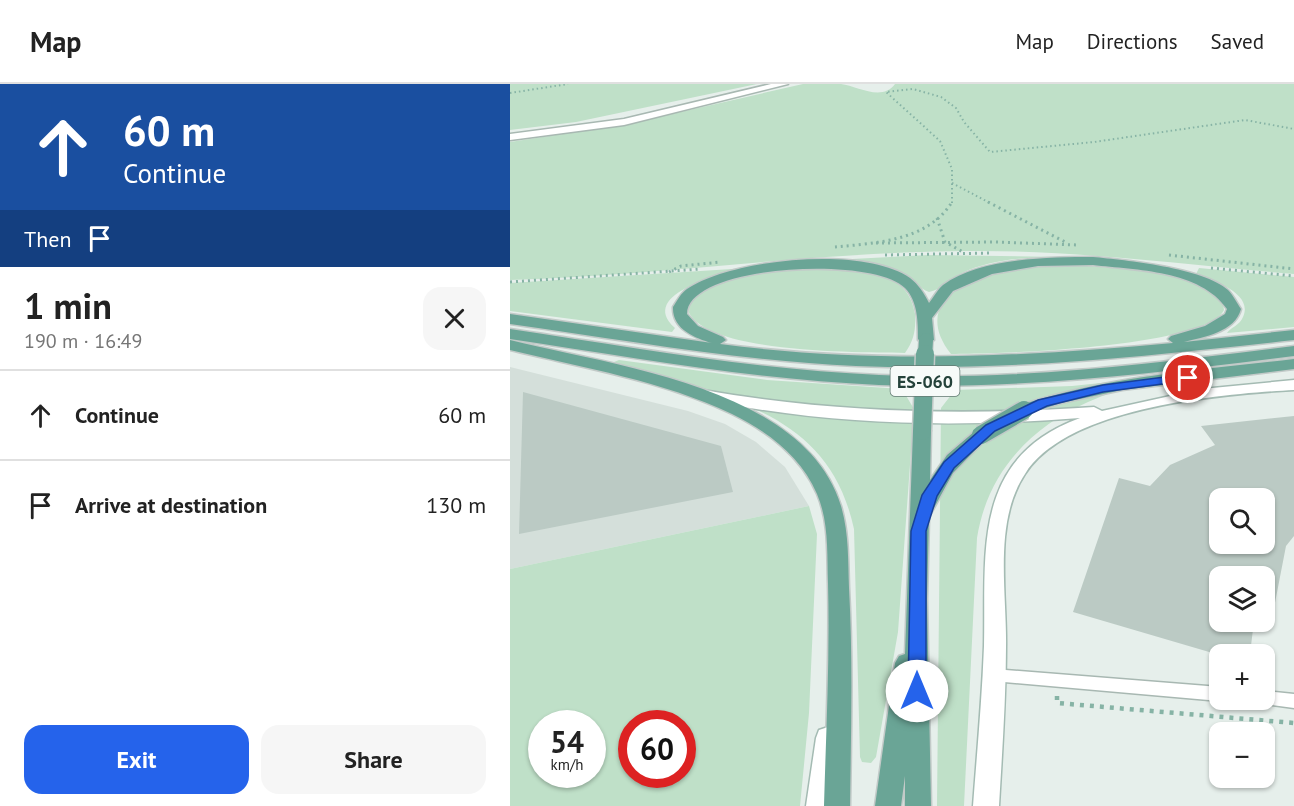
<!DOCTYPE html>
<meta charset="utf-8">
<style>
:root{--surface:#fff;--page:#f6f6f6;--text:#222;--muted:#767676;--line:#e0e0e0;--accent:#2563eb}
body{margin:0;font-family:"PT Sans",sans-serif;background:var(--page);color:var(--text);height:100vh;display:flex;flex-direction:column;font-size:22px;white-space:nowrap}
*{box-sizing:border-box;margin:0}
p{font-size:20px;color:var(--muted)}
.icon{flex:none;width:33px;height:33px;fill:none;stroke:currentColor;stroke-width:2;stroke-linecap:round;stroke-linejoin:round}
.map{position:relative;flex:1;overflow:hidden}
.details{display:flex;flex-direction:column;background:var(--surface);width:510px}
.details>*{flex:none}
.hud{background:#1a4fa0;color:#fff;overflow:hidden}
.tools{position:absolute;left:699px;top:404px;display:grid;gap:12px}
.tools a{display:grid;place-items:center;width:66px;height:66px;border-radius:12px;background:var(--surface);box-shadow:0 2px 4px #0004;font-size:30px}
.speed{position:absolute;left:18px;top:626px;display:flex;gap:12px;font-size:30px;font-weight:700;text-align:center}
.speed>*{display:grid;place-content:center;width:78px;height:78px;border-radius:50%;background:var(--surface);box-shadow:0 2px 4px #0004;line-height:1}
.speed small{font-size:15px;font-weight:400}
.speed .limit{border:9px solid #d22;background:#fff;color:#111}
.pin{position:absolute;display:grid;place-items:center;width:51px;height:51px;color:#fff;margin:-26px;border:3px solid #fff;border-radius:50%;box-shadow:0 2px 6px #0007}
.me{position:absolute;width:66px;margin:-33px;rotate:0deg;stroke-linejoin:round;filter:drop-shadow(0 0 4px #0008)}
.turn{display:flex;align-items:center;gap:21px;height:126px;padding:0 24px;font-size:27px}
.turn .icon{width:78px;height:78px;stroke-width:2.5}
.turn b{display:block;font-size:42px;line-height:51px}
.then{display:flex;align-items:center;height:57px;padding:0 24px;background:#0003;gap:12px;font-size:22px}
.round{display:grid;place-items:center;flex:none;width:63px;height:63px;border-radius:18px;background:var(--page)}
.summary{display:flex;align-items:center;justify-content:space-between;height:102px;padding:0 24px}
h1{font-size:36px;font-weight:600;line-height:45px}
.action{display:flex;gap:12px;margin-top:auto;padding:12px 24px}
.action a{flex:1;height:69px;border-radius:18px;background:var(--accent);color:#fff;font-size:24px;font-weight:600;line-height:69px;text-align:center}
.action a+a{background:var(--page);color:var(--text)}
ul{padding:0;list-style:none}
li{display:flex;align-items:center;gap:18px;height:90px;padding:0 24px;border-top:2px solid var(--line)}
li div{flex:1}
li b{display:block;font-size:22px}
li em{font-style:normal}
header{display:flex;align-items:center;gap:36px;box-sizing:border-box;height:84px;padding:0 30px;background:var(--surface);border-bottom:2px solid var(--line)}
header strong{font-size:28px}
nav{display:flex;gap:33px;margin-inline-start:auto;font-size:21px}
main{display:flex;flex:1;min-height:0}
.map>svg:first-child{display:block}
.built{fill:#d4dfda}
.green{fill:#bfe0c8;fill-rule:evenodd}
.building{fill:#bbcac4;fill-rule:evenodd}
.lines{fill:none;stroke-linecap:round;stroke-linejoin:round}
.lane-casing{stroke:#a8b8b2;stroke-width:3}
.street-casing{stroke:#a8b8b2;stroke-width:3}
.secondary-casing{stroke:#a4bbb3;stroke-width:3}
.primary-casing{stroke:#c2cac8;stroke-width:3}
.path-far2{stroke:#86b3a5;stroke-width:2;stroke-dasharray:1.5 3;stroke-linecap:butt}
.path-far1{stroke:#86b3a5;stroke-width:3;stroke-dasharray:2 4;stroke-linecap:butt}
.path{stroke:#86b3a5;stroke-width:4.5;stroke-dasharray:4 6;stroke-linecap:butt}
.lane{fill:#fff;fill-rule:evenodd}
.street{fill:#fff;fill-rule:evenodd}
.secondary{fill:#fff;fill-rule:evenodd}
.primary{fill:#6aa596;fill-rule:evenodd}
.primary-bridge-far1-casing{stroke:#c2cac8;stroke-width:16;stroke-linecap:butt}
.primary-bridge-casing{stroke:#c2cac8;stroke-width:21;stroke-linecap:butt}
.primary-bridge-far1{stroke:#6aa596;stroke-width:14}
.primary-bridge{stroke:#6aa596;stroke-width:18}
.route{fill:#2563eb;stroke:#184099;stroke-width:1.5}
.labels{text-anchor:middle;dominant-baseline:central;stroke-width:5;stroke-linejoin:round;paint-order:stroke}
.shield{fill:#f7fbf9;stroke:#637a73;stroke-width:1.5}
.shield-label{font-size:18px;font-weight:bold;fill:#24423a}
</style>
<header>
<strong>Map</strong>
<nav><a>Map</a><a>Directions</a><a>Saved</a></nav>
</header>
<main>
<section class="details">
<div class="hud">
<div class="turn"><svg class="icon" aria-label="ahead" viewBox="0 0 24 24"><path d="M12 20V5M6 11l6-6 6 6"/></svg><div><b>60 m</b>Continue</div></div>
<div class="then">Then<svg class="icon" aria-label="arrive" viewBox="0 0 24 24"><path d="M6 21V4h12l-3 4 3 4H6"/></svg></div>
</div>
<div class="summary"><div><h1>1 min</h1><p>190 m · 16:49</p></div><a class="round"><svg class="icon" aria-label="close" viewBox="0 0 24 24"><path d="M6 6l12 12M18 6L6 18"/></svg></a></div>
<ul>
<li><svg class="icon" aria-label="ahead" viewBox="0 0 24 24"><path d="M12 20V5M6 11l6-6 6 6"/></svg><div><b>Continue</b></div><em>60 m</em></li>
<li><svg class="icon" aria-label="arrive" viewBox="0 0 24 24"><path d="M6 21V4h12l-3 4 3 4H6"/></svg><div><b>Arrive at destination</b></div><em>130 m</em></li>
</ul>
<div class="action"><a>Exit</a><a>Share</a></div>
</section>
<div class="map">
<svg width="784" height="722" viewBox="0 0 784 722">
<rect width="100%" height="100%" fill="#e6efeb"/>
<polygon class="built" points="0,283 178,327 215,340 246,358 275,383 299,422 0,485"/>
<g class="green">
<polygon points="0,0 247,0 66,38 0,46"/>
<path d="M293 0C305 0 319 0 331 0 347 2 372 18 385 0H784V190C676 181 567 166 458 167 305 168 153 191 0 196V58L118 40Z"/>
<path d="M418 171 550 173C517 173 482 175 452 189 441 194 431 206 419 208 409 205 403 194 393 189 372 178 347 177 323 176Z"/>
<path d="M564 181C593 184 713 186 714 226 696 264 485 270 441 270 398 215 466 187 513 182 529 180 547 181 564 181Z"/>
<path d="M325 183C359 187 399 189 405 230 406 246 404 256 395 269 349 268 202 270 179 229 177 186 295 186 325 183Z"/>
<path d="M238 184C216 189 126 209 165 244L162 248 0 227V199Z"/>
<path d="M689 184 784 193V243L717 249C720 244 730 241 733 233 744 209 702 196 686 190Z"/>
<path d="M109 276 257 296 392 305 404 325 388 548 366 673 361 679 352 678 350 673 344 445C323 348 251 322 165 297 145 291 122 287 104 278Z"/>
<path d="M638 294C618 303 598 309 578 318 519 344 477 390 467 454L454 722H427L431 324 445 306 562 302Z"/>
<path d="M299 422 307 450 299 629 290 722H0V485ZM32 639H82V690H32ZM122 639H172V690H122Z"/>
</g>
<g class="building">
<polygon points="13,308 211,362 223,408 9,450"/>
<path d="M784 332V452L776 462 763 529 754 528V492H710V537H744L740 570H706L563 528 609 394 640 402 660 381 705 361 691 342ZM710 414H754V459H710Z"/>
</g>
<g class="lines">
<defs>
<g id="lane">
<polygon points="483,585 710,603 710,615 715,615 710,617 483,597 477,596 475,591 477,586"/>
<polygon points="754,607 784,610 784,624 748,619 747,615 754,615"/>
</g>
<polygon id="street" points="261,0 278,0 114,41 0,56 0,50 114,35"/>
<g id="secondary">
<path d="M784 296V306C711 310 557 323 515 390 483 438 497 509 496 563 496 616 492 669 489 722H463C467 669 472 615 474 562 476 467 461 374 570 334 454 343 338 342 223 321 213 320 191 320 185 311L193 306C323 329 452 332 584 323L592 327 692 305Z"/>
<polygon points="318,643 327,646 330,654 322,722 296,722 306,654 309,646"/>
</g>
<g id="primary">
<path d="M583 173C615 176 694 184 718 206 723 211 727 219 731 225 725 248 694 253 674 258L784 246V256C639 272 492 288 346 282 230 277 115 256 0 240V230L202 259C185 254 162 245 163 223 167 217 171 209 177 205 222 175 353 161 400 194 408 200 414 209 419 219 423 214 428 205 433 201 470 174 539 173 583 173ZM583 181C626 186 690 186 717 225L715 230 695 242 661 252 658 255 663 259C512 273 361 280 210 260L216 256 213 253 188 242 177 230C177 181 362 171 395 204 408 217 408 239 408 256L416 261 424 256 422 234 443 207 482 190 528 182Z"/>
<path d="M0 245C122 263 245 286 369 291 508 297 646 279 784 262V272C646 289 508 306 369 301 245 296 122 273 0 255Z"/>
<path d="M0 256C103 282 295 303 331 422 339 449 338 477 339 504 343 576 341 649 340 722H314C316 648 320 574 318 499 317 469 319 438 307 410 291 372 258 348 222 330 153 297 74 284 0 266Z"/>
<path d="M784 275V285L612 306 551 319 514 331 505 326 508 322C598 292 691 286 784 275Z"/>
<polygon points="412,342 421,347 420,396 437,371 465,347 477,347 480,351 443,389 419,433 417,515 421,722 395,722 395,692 391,722 365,722 385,579 389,572 395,570 403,347"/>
</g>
</defs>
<use href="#lane" class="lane-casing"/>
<use href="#street" class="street-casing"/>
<use href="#secondary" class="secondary-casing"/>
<use href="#primary" class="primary-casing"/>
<g class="path-far2">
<polyline points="0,9 58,0"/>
<polyline points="442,99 480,119"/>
<polyline points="442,119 442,85 430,57 376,8 403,5 431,13 446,24 454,38 480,68 584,58 735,36 784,45"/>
</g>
<g class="path-far1">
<polyline points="478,118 557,159"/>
<polyline points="427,134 435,158 453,168"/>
<polyline points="366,159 485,158 568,161"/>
<path d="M325 163C366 159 418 157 442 118"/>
<polyline points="375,171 481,169"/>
<polyline points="659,171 784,185"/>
<polyline points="701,184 784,192"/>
<polyline points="159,188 171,182 211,178"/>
<polyline points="0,198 191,185"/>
</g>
<polyline class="path" points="547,612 547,619 784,639"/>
<use href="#lane" class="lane"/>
<use href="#street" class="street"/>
<use href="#secondary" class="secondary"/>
<use href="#primary" class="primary"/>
<defs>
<polyline id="primary-bridge-far1" points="415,272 416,256"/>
<g id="primary-bridge">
<polyline points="412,347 415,270"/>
<polyline points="471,351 514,326"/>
</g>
</defs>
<use href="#primary-bridge-far1" class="primary-bridge-far1-casing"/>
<use href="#primary-bridge" class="primary-bridge-casing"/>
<use href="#primary-bridge-far1" class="primary-bridge-far1"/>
<use href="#primary-bridge" class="primary-bridge"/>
</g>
<polygon class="route" points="678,290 684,294 682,296 593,308 537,322 485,347 444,384 427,412 416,447 416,607 413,612 407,614 400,612 398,607 401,447 412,411 434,378 476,341 528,316 593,301"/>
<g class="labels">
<rect class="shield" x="380.5" y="282" width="69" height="30" rx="4.5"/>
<g class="shield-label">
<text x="415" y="297">ES-060</text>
</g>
</g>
</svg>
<div class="tools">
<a><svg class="icon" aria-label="search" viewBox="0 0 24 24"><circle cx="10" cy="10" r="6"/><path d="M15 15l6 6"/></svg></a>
<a><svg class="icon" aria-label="layers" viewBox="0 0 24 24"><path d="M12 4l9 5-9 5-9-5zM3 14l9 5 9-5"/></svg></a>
<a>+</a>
<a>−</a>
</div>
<div class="speed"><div>54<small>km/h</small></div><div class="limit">60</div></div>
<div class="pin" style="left:678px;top:294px;background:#d93025"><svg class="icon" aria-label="arrive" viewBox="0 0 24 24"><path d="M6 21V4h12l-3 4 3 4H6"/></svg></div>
<svg class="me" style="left:407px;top:607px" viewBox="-20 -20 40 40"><circle r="19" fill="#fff"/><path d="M0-13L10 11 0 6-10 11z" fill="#2563eb"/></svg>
</div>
</main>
